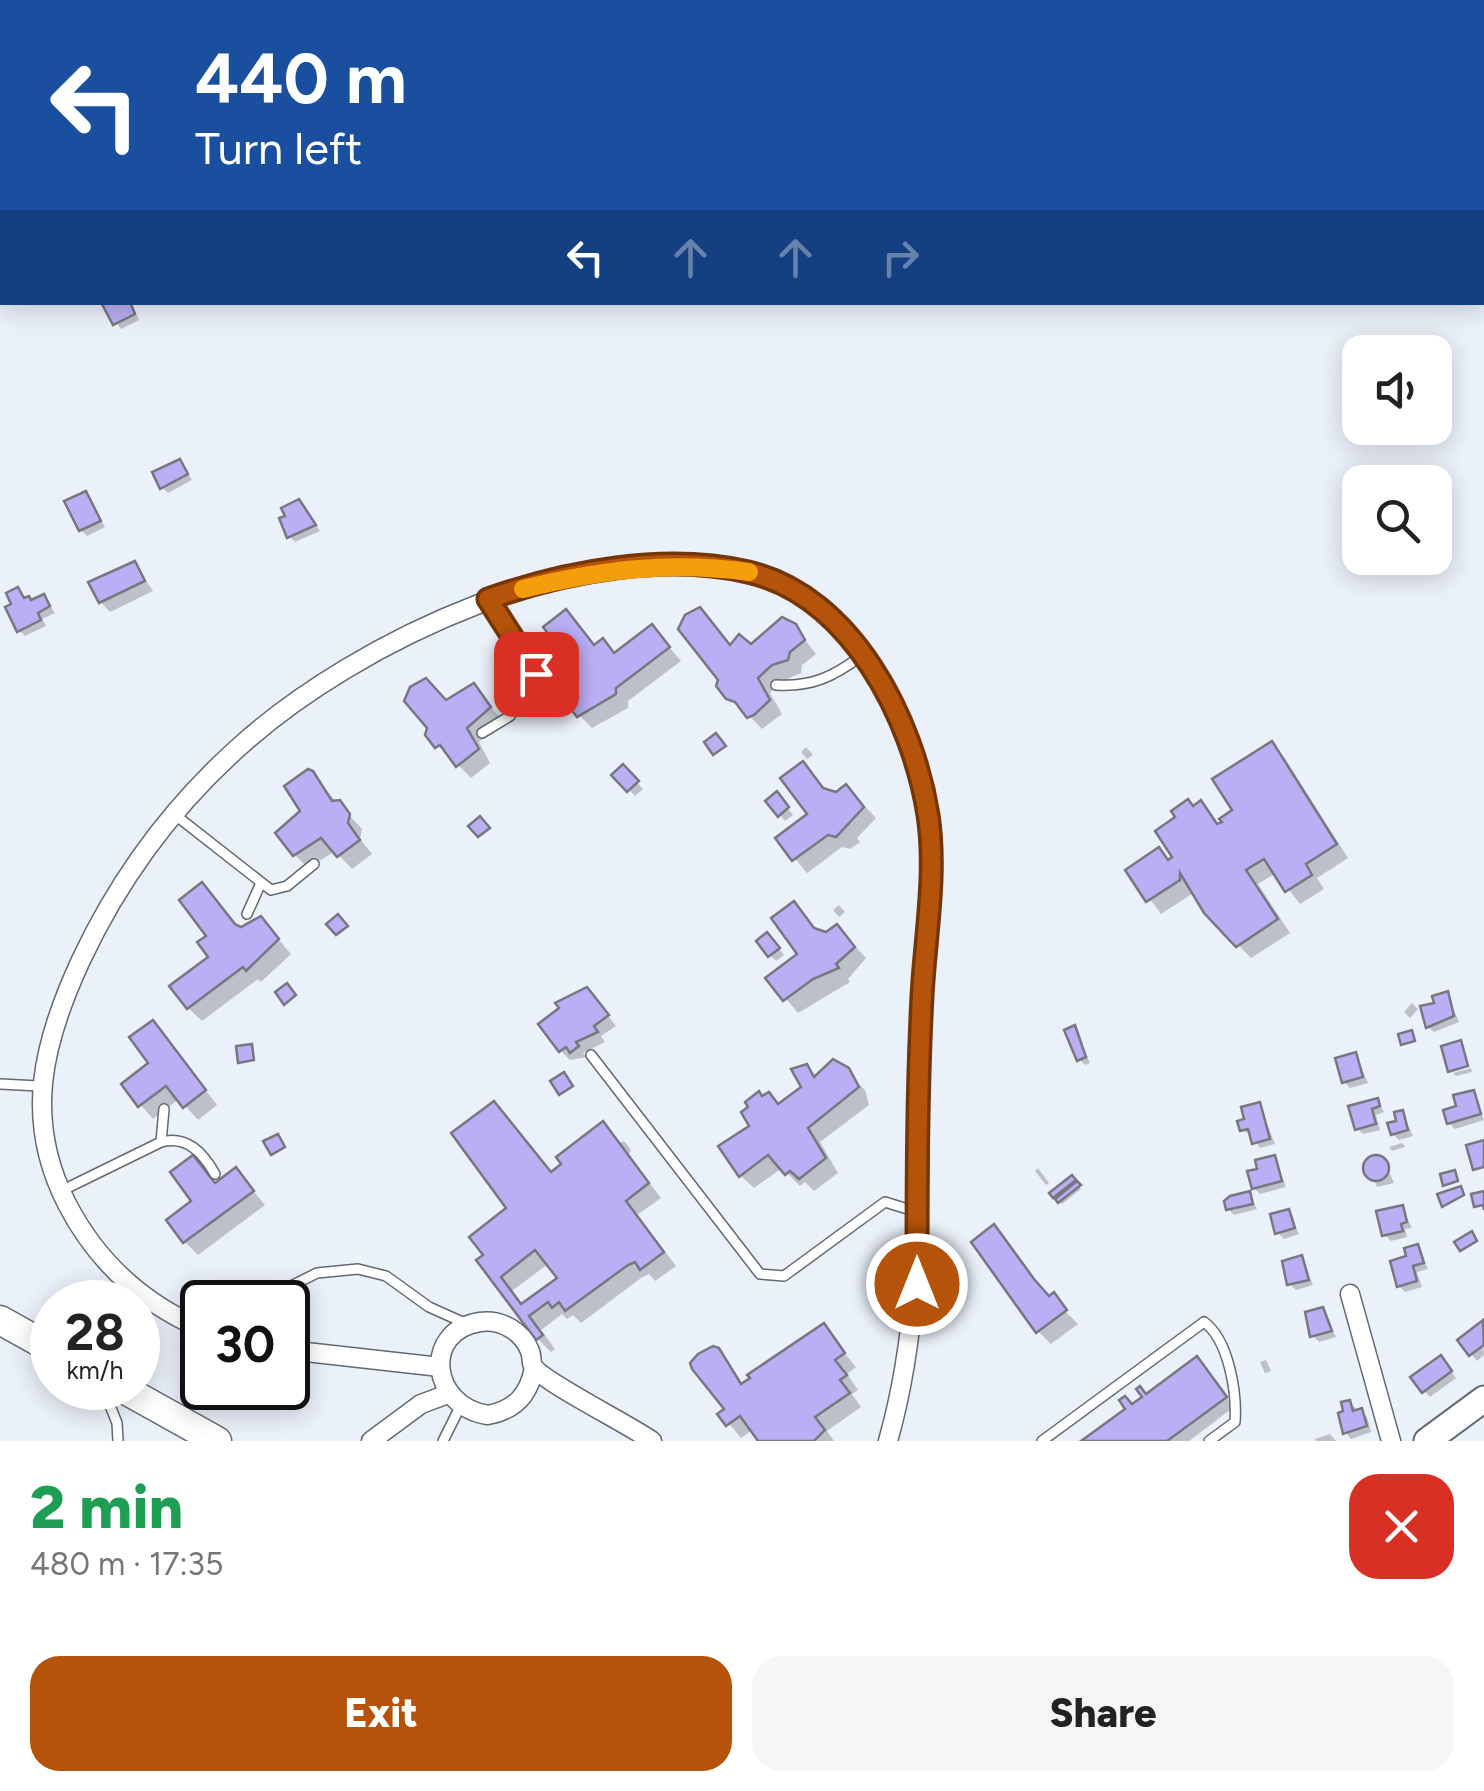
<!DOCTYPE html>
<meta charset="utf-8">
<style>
:root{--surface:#fff;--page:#f6f6f6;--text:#222;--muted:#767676;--accent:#b45309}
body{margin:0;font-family:Figtree,sans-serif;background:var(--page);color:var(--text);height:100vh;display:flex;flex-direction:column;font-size:38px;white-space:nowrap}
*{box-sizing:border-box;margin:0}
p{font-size:32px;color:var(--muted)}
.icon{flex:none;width:55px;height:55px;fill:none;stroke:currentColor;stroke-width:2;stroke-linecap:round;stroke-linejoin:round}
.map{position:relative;height:1441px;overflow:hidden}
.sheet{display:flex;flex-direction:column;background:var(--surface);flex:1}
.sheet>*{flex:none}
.hud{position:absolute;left:0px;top:0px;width:1485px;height:305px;box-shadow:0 5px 25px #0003;background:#1a4fa0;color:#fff;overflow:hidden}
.controls{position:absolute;left:1342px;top:335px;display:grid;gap:20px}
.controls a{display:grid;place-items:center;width:110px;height:110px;border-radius:20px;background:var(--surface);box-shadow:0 5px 25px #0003;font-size:50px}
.speed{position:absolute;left:30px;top:1280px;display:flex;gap:20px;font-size:50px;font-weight:700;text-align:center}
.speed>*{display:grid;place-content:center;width:130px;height:130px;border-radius:50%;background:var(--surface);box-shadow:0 5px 25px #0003;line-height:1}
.speed small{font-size:25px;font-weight:400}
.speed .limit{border:5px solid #111;border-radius:15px;background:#fff;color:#111}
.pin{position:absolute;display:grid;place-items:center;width:85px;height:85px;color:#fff;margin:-42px;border-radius:20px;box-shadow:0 5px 15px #0006}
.me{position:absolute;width:110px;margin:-55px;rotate:0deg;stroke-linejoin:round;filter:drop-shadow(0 0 8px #0008)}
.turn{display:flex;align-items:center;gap:35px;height:210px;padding:0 30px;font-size:45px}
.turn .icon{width:130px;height:130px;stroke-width:2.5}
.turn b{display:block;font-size:70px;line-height:85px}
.lanes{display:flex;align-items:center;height:95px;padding:0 30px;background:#0003;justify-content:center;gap:50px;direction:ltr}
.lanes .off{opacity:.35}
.round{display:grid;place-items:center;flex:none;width:105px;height:105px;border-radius:30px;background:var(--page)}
.head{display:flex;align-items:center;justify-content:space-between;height:170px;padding:0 30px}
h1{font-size:60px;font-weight:800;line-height:75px;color:#1e9e55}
.action{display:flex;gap:20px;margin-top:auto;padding:20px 30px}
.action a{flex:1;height:115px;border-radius:30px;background:var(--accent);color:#fff;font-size:40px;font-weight:800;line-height:115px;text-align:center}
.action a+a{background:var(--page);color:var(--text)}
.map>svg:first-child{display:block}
.shadow{fill:#0003;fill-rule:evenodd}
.building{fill:#baaef4;stroke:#787781;stroke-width:2.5;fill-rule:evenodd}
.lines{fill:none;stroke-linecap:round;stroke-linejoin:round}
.service-casing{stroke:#636972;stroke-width:12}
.minor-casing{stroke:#636972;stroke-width:21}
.secondary-casing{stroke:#636972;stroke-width:29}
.primary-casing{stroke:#636972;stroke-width:31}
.service{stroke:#fff;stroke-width:9}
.minor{stroke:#fff;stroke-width:18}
.secondary{stroke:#fff;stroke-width:25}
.primary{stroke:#fff;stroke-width:28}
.route-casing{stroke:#753606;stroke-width:25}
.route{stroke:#b45309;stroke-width:18}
.slow{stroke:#f59e0b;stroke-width:18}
</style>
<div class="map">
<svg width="1484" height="1441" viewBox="0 0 1484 1441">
<rect width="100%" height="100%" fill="#ebf1fb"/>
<g class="shadow">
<polygon points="1134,0 1184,0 1184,2 1137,2"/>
<polygon points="110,302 130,302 139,320 121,329 105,305"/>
<polygon points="180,462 192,480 168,493 162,487"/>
<polygon points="85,494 105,527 87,536 81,530"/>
<polygon points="305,508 320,531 295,542 289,536"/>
<polygon points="134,564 153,591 110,612 101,602"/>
<polygon points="18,590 32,603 44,597 55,613 42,619 46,626 25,636 19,630"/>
<polygon points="700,610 732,647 751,647 794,626 816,654 802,665 801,673 780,682 770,693 782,714 762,729 719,685"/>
<polygon points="566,613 595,647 603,642 616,655 652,627 681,661 628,701 628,708 592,728 579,715 581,676"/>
<polygon points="473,686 503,721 479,742 490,763 471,778 428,734 446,703"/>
<polygon points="1271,744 1284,757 1348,858 1317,878 1324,889 1300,904 1276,873 1258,884 1290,933 1251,958 1206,911 1195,892 1161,914 1129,870 1175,858 1194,808 1201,803 1220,826 1235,810"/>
<polygon points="806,747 813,755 807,759 801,752"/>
<polygon points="803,764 831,795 846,787 876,818 857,838 860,842 850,849 842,847 807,873 778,838 810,815"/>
<polygon points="623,768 643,789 635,796 615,775"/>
<polygon points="321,785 362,829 360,839 372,854 352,869 335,851 308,868 295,855 304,811"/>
<polygon points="782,800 793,815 785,821 780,815"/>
<polygon points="202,885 238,929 261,919 291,954 261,982 258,979 202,1021 188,1008 211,957"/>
<polygon points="794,904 822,935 837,927 866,958 848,979 850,982 798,1013 769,978 801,955"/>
<polygon points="839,905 845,912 839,917 833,910"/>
<polygon points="773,941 784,955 776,961 770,955"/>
<polygon points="587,990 616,1026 601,1036 605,1042 583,1053 587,1057 570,1060 561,1051"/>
<polygon points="1447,994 1459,1022 1434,1032 1428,1027 1437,1005"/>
<polygon points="1412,1003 1418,1009 1410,1018 1404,1012"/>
<polygon points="153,1023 217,1105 198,1120 179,1099 153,1119 124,1085 152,1064"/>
<polygon points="1075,1028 1090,1063 1085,1065 1079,1059"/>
<polygon points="1356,1055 1368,1083 1350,1088 1344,1082"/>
<polygon points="838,1063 865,1090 869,1105 820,1142 838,1173 814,1191 805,1182 800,1186 782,1168 754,1188 740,1175 779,1106 804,1088 806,1067 817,1078"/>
<polygon points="1471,1068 1472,1072 1456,1076 1453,1073"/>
<polygon points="1473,1092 1484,1120 1455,1129 1449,1123"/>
<polygon points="1377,1100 1384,1112 1376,1115 1380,1130 1363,1134 1357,1128"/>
<path d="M494 1103 553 1173 624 1141 631 1150 628 1155 661 1198 637 1215 676 1266 655 1281 649 1274 641 1278 581 1323 573 1315 567 1319 562 1314 541 1330 555 1349 551 1352 538 1339 486 1256 510 1209ZM548 1264 559 1280 523 1306 512 1291Z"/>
<polygon points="1259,1105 1275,1144 1260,1148 1252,1135 1242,1130"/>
<polygon points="1402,1113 1413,1136 1399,1140 1405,1146 1405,1147 1392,1151 1389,1147 1402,1143 1393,1134"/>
<polygon points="1382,1155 1394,1183 1377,1187 1365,1160"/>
<polygon points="193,1158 217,1185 236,1170 265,1205 198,1255 185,1242 195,1202"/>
<polygon points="1275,1158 1286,1187 1260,1194 1254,1188 1260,1170"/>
<polygon points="1038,1168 1049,1183 1046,1185 1035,1171"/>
<polygon points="1072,1178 1081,1189 1062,1204 1053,1193"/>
<polygon points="1249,1194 1257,1209 1234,1215 1228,1209"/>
<polygon points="1402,1208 1412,1228 1405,1229 1407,1237 1391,1241 1385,1235"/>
<polygon points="1288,1212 1299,1234 1284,1239 1278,1233"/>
<polygon points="994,1228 1039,1285 1078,1324 1051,1344 1038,1331"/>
<polygon points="1418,1247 1428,1269 1417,1272 1422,1287 1405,1292 1399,1286"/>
<polygon points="1301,1258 1313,1285 1296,1290 1290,1284"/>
<polygon points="1323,1310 1336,1337 1319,1342 1313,1336"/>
<polygon points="1482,1324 1484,1355 1477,1361 1460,1340"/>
<polygon points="823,1327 856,1367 847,1374 858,1390 852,1394 861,1407 827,1431 834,1441 760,1441 752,1430 741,1438 721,1414 727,1410 726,1362 743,1386"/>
<polygon points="1266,1360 1271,1371 1265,1373 1260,1362"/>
<polygon points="1446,1364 1456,1378 1430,1397 1424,1391"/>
<polygon points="1206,1369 1234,1407 1189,1441 1086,1441 1147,1396"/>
<polygon points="1349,1403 1367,1417 1371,1432 1351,1439 1346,1433"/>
<polygon points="1330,1434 1336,1441 1316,1441 1315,1439"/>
</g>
<g class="building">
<polygon points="130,302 135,314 113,325 102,304"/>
<polygon points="180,459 188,474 160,489 152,472"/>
<polygon points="86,491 101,521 79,531 64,501"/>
<polygon points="299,499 316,525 287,538 279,518 285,516 281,508"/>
<polygon points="135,561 145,581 99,603 88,582"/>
<polygon points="18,587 24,598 29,596 31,600 44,594 50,606 38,613 41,620 17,632 5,607 11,604 6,593"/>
<polygon points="700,607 730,645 739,634 751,644 782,617 796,624 805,640 790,652 788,660 772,665 758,678 770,700 754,715 747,718 735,702 726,699 716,686 718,680 678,629 685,615"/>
<polygon points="566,609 594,645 603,638 614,653 652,624 670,647 616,688 616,694 577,717 559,694 578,676 575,670 543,627"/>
<polygon points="426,678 446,700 474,683 491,707 467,728 479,749 456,767 440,745 435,748 425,735 427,728 404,701 410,687"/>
<polygon points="716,733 726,746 713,755 704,742"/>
<polygon points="1272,741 1337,844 1306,864 1312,875 1285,892 1264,859 1246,870 1278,919 1236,947 1204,913 1180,873 1180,880 1146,902 1125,870 1159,847 1168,860 1172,857 1155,831 1175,817 1171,811 1188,799 1193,806 1201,800 1217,824 1222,822 1219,819 1232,810 1212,779"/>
<polygon points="803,761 823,788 836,792 846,784 864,807 836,837 828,835 792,861 775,838 807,814 780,778"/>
<polygon points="623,764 639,781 627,792 611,775"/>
<polygon points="308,769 313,771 332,801 340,800 350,814 348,823 360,840 337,857 321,838 293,856 275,833 300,811 284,786"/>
<polygon points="777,791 789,807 778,817 765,801"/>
<polygon points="480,816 490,828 478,837 468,826"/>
<polygon points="202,882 235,924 241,927 261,916 279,939 246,971 243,967 187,1009 169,986 208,957 197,942 206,936 179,900"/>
<polygon points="794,901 814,928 826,932 837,924 855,947 836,964 839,968 813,979 783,1001 765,978 797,954 771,918"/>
<polygon points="338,914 348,926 336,935 326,924"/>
<polygon points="767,932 780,948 768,957 756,941"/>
<polygon points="287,983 296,995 284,1005 275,992"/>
<polygon points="587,987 609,1015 594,1026 598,1032 576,1042 579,1046 570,1053 566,1047 559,1052 538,1024 559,1008 555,1003"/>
<polygon points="1448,991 1454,1016 1426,1028 1420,1006 1434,1003 1432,996"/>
<polygon points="153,1020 206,1090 183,1108 166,1086 138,1107 121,1084 148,1063 129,1037"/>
<polygon points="1075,1025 1086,1057 1077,1061 1064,1030"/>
<polygon points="1412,1030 1415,1041 1401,1045 1398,1034"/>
<polygon points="1461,1040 1468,1066 1448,1072 1441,1046"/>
<polygon points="252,1044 254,1060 238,1063 236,1046"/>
<polygon points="1356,1052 1363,1077 1342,1083 1335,1058"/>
<polygon points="833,1059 849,1068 859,1087 808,1128 826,1158 799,1179 790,1171 785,1175 768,1155 739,1177 718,1146 749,1126 741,1112 748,1107 745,1102 759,1091 762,1096 769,1092 778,1104 801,1087 791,1069 807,1064 814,1077"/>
<polygon points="564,1072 573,1086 559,1095 550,1081"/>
<polygon points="1474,1090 1481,1114 1447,1124 1443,1110 1456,1106 1453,1095"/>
<polygon points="1378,1098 1380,1106 1372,1109 1376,1124 1355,1130 1348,1106"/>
<path d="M494 1101 551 1172 561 1164 556 1157 603 1121 649 1183 626 1201 664 1252 640 1270 635 1262 628 1265 565 1311 559 1302 552 1308 548 1302 529 1316 543 1335 536 1340 476 1260 483 1255 469 1237 506 1208 451 1133ZM535 1250 557 1278 521 1304 501 1277Z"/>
<polygon points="1260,1102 1270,1139 1252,1144 1248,1129 1240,1131 1237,1121 1244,1119 1241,1107"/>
<polygon points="1403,1110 1408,1130 1391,1135 1387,1123 1396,1121 1394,1112"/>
<polygon points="278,1134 285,1147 271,1155 263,1141"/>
<polygon points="1484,1140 1484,1167 1473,1170 1466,1145"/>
<circle cx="1376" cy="1168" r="13"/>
<polygon points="193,1155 215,1183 236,1167 254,1191 183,1243 166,1220 191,1201 170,1172"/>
<polygon points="1275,1155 1282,1181 1252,1189 1247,1171 1257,1169 1255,1160"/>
<polygon points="1455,1170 1458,1181 1443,1186 1440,1174"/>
<polygon points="1072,1175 1076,1180 1053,1198 1049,1193"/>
<polygon points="1077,1181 1081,1185 1058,1203 1055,1199"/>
<polygon points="1461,1186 1464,1195 1442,1207 1437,1194"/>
<polygon points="1250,1191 1253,1204 1226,1210 1224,1201 1230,1196"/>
<polygon points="1484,1191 1484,1210 1483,1205 1474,1207 1471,1194"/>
<polygon points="1403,1205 1407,1222 1401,1224 1403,1231 1382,1236 1376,1211"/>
<polygon points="1289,1209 1295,1228 1275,1234 1270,1214"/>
<polygon points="994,1224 1034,1279 1049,1296 1054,1292 1067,1310 1036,1333 971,1242"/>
<polygon points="1472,1231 1477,1241 1460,1251 1454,1242"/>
<polygon points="1418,1244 1424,1263 1413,1266 1417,1281 1397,1287 1390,1261 1406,1256 1404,1248"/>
<polygon points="1302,1255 1309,1280 1287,1285 1282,1261"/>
<polygon points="1323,1307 1332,1331 1310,1337 1305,1312"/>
<polygon points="1483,1320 1484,1345 1469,1356 1457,1340"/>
<polygon points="824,1323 845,1353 835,1360 847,1375 840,1380 850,1393 815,1417 825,1430 814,1441 758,1441 740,1416 726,1426 717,1414 724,1409 692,1369 690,1363 698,1354 713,1346 719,1348 741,1384 750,1378 747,1375"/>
<polygon points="1441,1355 1452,1371 1422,1393 1410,1377"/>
<polygon points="1197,1356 1227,1397 1167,1441 1081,1441 1125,1409 1119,1400 1125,1396 1132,1404 1142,1397 1136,1389 1140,1386 1146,1394"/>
<polygon points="1350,1400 1353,1411 1362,1408 1367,1426 1343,1434 1338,1413 1343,1411 1341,1402"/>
</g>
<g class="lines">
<defs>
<g id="service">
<polyline points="940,0 941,2"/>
<polyline points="1282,2 1287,0"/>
<polyline points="535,674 558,684"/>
<path d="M776 685C812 687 833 677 861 656"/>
<polyline points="482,733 510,716 535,674 489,602"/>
<polyline points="174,814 271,890 287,886 314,864"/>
<polyline points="247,914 260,885"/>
<polyline points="591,1055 760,1274 784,1276 885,1202 917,1212"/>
<polyline points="0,1084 39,1086"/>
<path d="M161 1142C187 1135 203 1153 215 1174"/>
<polyline points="63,1190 161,1142 164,1109"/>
<polyline points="259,1302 317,1273 358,1269 386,1276 429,1307 467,1324"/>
<polyline points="103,1388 117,1423 118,1441"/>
<polyline points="443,1441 460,1407"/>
<path d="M1042 1441 1204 1322C1229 1340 1237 1393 1235 1422L1209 1441"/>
</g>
<g id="minor">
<polyline points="9,2 9,0"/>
<polyline points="1396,2 1400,0"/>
<polyline points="0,139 2,101"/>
<polyline points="1350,1294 1391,1441"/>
<path d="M202 1329C142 1303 97 1262 67 1204 23 1119 43 1042 81 960 119 879 173 806 239 747 355 641 590 531 749 572 851 599 910 715 927 810 937 871 925 937 922 999 915 1147 929 1297 888 1441"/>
<polyline points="288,1350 440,1367"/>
<path d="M534 1368C529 1395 515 1410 488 1415 430 1406 422 1331 480 1322 501 1319 522 1331 530 1351 532 1356 531 1362 533 1366 541 1381 632 1426 652 1441"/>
<polyline points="371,1441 421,1404 448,1394"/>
</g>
<polyline id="secondary" points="1427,1441 1484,1399"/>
<g id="primary">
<polyline points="0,1320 52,1349"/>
<polyline points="122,1388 217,1441"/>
</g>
</defs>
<use href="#service" class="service-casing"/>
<use href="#minor" class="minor-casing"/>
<use href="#secondary" class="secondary-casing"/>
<use href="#primary" class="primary-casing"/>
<use href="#service" class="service"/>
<use href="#minor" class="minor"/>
<use href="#secondary" class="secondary"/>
<use href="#primary" class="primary"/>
</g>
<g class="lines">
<defs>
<path id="route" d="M536 674 488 599C567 571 665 553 748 572 852 596 913 720 928 815 937 874 925 938 922 996 917 1092 917 1188 917 1284"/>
</defs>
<use href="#route" class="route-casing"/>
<use href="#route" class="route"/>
<path class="slow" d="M523 589C600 570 670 561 749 572"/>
</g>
</svg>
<div class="controls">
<a><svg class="icon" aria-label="sound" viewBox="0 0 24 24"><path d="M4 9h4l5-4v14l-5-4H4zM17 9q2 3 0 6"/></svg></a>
<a><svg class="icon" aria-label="search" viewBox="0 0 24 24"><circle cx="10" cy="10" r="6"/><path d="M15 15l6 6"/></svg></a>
</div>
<div class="speed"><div>28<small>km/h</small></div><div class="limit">30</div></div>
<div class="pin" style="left:536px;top:674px;background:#d93025"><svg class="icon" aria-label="arrive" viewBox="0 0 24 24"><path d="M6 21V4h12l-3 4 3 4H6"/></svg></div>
<svg class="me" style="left:917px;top:1284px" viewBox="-20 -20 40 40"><circle r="17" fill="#b45309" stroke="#fff" stroke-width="3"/><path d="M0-11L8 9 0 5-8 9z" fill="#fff"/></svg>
<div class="hud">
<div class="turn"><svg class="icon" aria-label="left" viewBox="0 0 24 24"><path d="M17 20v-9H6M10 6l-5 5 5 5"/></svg><div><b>440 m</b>Turn left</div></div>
<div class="lanes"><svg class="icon" aria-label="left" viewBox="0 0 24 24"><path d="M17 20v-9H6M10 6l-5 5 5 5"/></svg><svg class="icon off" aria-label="ahead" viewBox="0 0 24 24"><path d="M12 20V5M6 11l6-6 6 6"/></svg><svg class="icon off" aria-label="ahead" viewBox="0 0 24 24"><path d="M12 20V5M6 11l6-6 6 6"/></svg><svg class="icon off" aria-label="right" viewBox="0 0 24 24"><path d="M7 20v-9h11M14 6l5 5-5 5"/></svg></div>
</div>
</div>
<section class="sheet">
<div class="head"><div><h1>2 min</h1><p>480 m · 17:35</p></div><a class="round" style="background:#d93025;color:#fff"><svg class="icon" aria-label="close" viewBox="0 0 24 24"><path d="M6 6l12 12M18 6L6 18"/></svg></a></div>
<div class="action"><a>Exit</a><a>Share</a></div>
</section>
